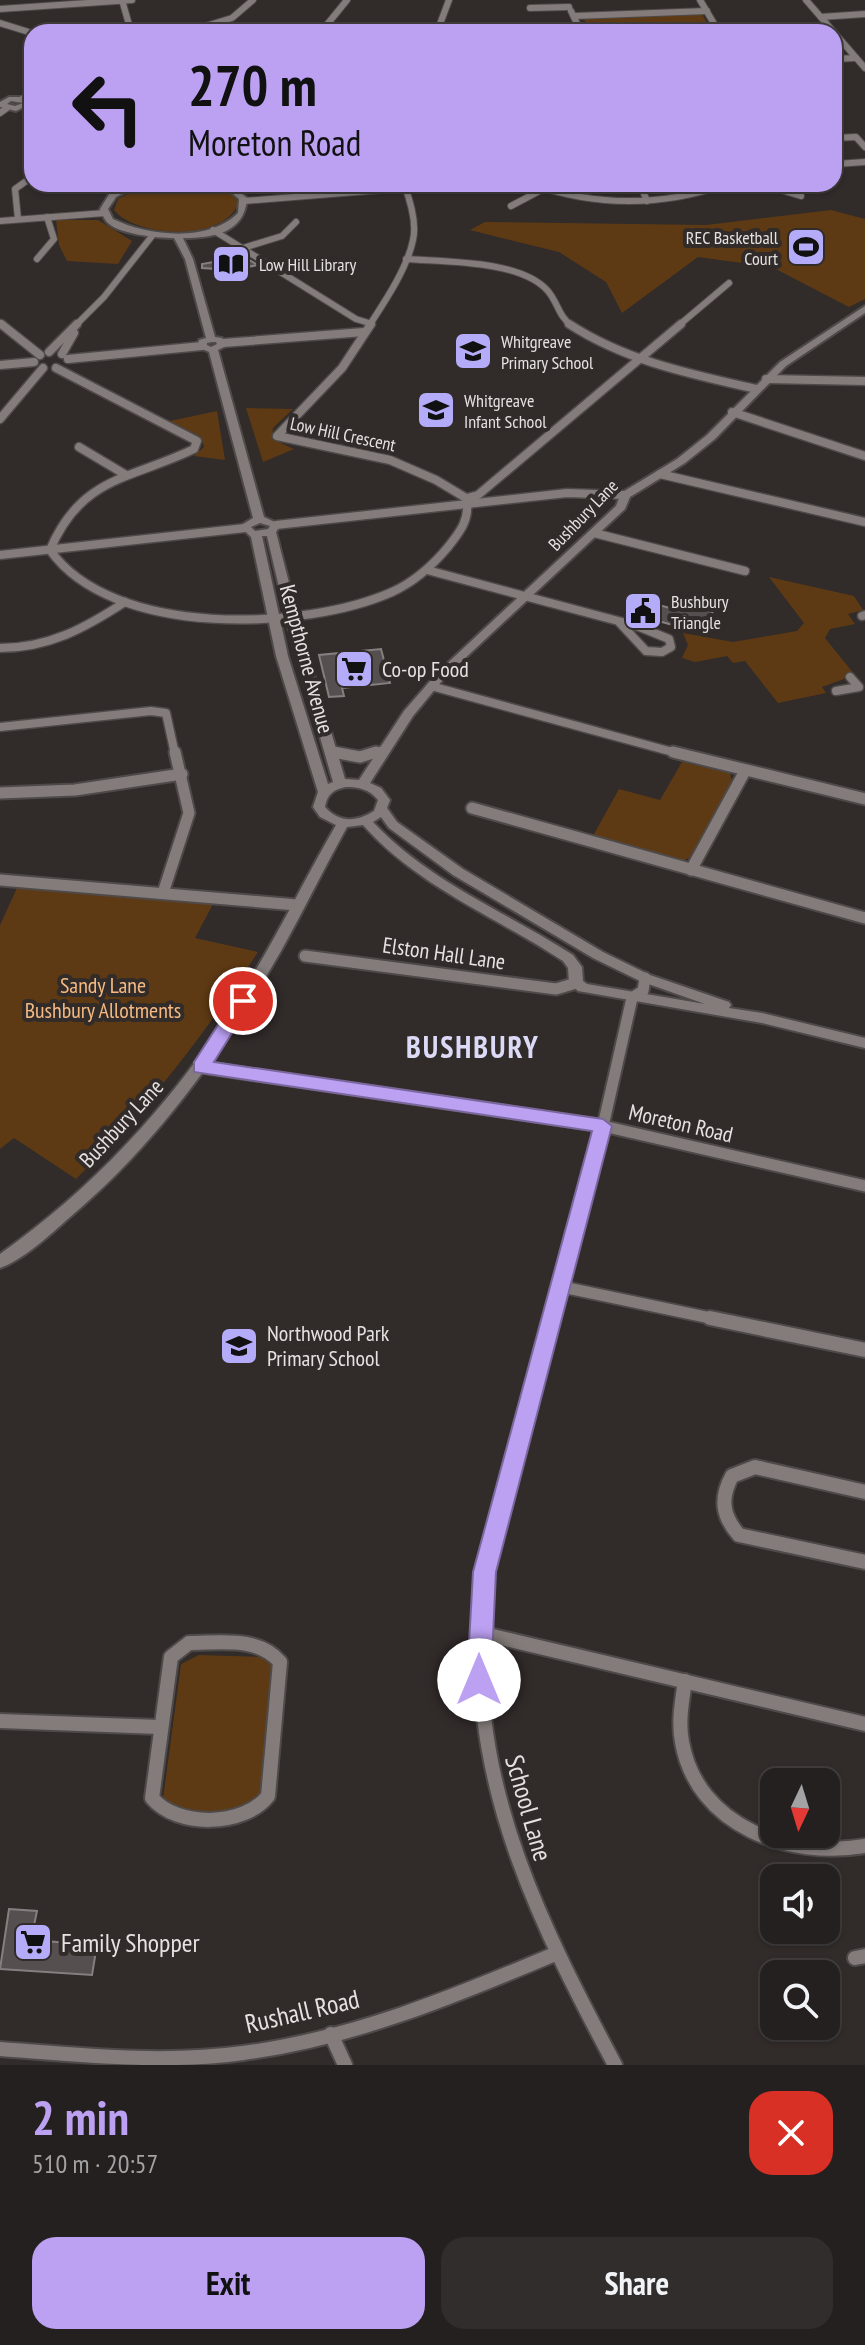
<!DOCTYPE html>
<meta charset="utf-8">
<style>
:root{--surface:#252020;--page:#312d2d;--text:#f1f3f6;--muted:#a3a3a5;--line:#423e3e;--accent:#bca0f2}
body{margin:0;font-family:"PT Sans Narrow",sans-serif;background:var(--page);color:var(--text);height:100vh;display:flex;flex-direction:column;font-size:30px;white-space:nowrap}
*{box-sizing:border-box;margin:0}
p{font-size:26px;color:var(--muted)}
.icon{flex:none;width:44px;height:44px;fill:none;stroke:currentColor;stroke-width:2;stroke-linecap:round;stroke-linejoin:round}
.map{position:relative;height:2065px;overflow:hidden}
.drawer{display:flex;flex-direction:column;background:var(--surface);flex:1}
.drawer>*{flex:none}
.banner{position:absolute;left:24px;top:24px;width:818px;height:168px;border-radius:24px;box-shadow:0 2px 6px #0004,0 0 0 2px var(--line);background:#bca0f2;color:#111;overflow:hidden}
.needle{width:52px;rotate:184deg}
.tools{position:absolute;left:760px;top:1768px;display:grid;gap:16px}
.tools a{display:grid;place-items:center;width:80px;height:80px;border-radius:16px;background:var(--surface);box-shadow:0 2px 6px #0004,0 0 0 2px var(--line);font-size:40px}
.pin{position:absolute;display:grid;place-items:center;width:68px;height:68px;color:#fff;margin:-34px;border:4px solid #fff;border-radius:50%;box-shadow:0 2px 8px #0007}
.me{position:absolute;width:88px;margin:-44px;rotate:0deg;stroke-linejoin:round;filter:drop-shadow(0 0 6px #0008)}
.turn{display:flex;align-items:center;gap:28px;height:168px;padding:0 32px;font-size:36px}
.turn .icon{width:104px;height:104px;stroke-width:2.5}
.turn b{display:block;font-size:56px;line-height:68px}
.round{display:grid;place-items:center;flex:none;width:84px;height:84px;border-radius:24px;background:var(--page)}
.head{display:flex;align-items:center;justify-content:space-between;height:136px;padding:0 32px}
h1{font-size:48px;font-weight:700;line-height:60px;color:var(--accent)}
.action{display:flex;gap:16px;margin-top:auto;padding:16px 32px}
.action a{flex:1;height:92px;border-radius:24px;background:var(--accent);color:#111;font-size:32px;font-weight:700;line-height:92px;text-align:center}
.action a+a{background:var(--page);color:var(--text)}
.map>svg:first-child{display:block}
.green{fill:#5e3a14}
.building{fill:#554f50;stroke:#867f80;stroke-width:2}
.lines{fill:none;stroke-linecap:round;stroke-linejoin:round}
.minor-far3-casing{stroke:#4e4a49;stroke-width:8}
.minor-far2-casing{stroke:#4e4a49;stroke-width:11}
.minor-far1-casing{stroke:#4e4a49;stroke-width:15}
.minor-casing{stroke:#4e4a49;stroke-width:18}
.tertiary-casing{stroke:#4e4a49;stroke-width:4}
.minor-far3{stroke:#837c7b;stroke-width:6}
.minor-far2{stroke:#837c7b;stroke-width:8}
.minor-far1{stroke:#837c7b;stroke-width:11}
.minor{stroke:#837c7b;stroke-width:14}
.tertiary{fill:#837c7b;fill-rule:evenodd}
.route{fill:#bca0f2;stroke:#7a689d;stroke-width:2}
.labels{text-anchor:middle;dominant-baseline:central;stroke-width:8;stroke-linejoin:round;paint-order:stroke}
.far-poi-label{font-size:18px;fill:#e6e2e1;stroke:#312b2a;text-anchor:start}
.far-street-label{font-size:18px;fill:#e6e2e1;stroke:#312b2a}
.street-label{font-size:22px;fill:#e6e2e1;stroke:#312b2a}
.poi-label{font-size:22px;fill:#e6e2e1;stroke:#312b2a;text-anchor:start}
.park-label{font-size:22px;fill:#f5b981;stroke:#312b2a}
.near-street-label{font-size:26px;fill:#e6e2e1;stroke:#312b2a}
.near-poi-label{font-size:26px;fill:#e6e2e1;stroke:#312b2a;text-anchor:start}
.district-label{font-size:30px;font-weight:bold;letter-spacing:2px;fill:#dcdaf7;stroke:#312b2a}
</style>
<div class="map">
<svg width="865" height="2065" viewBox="0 0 865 2065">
<rect width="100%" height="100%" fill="#312b2a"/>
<g class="green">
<polygon points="702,14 712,32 590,32 584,19"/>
<path d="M147 184H212L235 196 238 204C223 242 137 238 114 210L118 199Z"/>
<polygon points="831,210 865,219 865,299 849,307 772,267 698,257 622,313 606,282 559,252 470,230 485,222 706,225"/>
<polygon points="56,220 98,220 132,241 118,264 67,261 59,245"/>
<polygon points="246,408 293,409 273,428 272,439 294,449 263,462"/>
<polygon points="217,411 225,460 194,456 204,447 201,437 170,421"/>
<polygon points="769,577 854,596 863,610 848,614 855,624 830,629 825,638 855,675 822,687 826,693 778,703 745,661 733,663 727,656 695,662 682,658 688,645 683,633 733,642 797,631 804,623"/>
<polygon points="682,762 730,773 732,782 689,858 682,861 593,836 619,789 660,800"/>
<path d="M17 888 213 904 195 938 258 952C202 1038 149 1107 76 1179L14 1138 0 1149V925Z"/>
<polygon points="199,1655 260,1657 270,1662 273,1671 260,1796 237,1813 174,1810 163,1799 181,1664"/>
</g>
<g class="building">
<polygon points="230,259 249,260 258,265 232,270 202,268 202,264"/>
<polygon points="682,601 716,607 699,632 636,615 652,603 677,610"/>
<polygon points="381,649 390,683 342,688 344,696 329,697 319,655"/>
<polygon points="9,1909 37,1911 31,1940 97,1945 92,1975 0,1969"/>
</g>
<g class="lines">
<defs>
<g id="minor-far3">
<polyline points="122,0 130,28"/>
<polyline points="700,0 719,32"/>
<polyline points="806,0 865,68"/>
<polyline points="530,8 569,7"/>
<polyline points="0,9 132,0"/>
<polyline points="571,11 581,32"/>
<polyline points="574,16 707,11"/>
<polyline points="821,17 865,14"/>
<polyline points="0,23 32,33"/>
<polyline points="186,32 232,18 253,0"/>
<polyline points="321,32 347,0"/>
<polyline points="437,32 449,0"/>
<polyline points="834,59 856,58"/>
<polyline points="22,99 32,92"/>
<polyline points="0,113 7,108"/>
<polyline points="834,138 856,137 865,147"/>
<polyline points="836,164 865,162"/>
<path d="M531 184C597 207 661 207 727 184"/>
<polyline points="640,184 647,201"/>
<polyline points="762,184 801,196"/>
<polyline points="244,201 406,188"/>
<polyline points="511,206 543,189"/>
<polyline points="18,219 15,189 32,177"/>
<polyline points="0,221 105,213"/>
<polyline points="213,230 356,319 369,323"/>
<polyline points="243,248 282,236 296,222"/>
<polyline points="37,259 54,239 47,217"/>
<path d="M406 259C445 262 519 260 547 290 558 302 558 316 572 326"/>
<polyline points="0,323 3,326"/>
<polyline points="75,326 104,297 152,236"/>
<path d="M369 326C385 301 407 269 413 240 417 223 410 200 404 184"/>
<polyline points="678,326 729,283"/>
</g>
<g id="minor-far2">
<polyline points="1,324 40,355"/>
<path d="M569 324C626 361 690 374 756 389"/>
<polyline points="223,343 364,332"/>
<polyline points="49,352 77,324"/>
<polyline points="62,354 74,333"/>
<polyline points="68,359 202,346"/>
<polyline points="0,365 34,362"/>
<path d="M56 368 197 441 194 449C132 479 81 476 50 550 112 638 304 631 392 592 414 582 433 565 448 547 460 532 471 518 466 498L436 480 390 460 277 436 342 368 371 324"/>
<polyline points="766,379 865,381"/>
<polyline points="732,412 865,456"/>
<polyline points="0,419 43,368"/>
<polyline points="79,447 126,475"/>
<polyline points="660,474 865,522"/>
<polyline points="467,498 478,495 681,324"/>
<polyline points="276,525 567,493 625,495"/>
<polyline points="594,533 745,571"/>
<polyline points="0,555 245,528"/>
<polyline points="427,570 637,626 669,639 671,647 662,652 646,651 619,622"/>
<polyline points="862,616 865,615"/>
<path d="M0 648C49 648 85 628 125 602"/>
<polyline points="431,686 680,754"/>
<polyline points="836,691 859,687 850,677"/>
<polyline points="0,727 151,711 166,713 175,754"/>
<polyline points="331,752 344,754"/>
<polyline points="369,754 383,750"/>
</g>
<g id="minor-far1">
<polyline points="333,752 360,757 376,752"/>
<polyline points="673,752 865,799"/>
<polyline points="0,793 75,790 182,774"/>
<polyline points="472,808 865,918"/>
<polyline points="691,870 745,771"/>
<polyline points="0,880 297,905"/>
<polyline points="163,893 189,813 175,752"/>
<polyline points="305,956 556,989 576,983"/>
<polyline points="201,1067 603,1126 865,1186"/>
<polyline points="558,1286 720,1320"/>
<polyline points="552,1320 603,1126 632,998 643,991 645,978"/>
</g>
<g id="minor">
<path d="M552 1318C530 1401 502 1485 486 1570 481 1591 482 1615 481 1637 474 1793 543 1930 615 2065"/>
<polyline points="710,1318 865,1350"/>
<path d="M865 1492 755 1467 732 1476C720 1498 722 1516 739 1535L865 1562"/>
<polyline points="480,1633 865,1724"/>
<path d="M189 1643C220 1643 258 1636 280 1662L268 1796C244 1827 177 1828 152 1798L171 1657Z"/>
<path d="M685 1681C682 1701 678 1722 682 1742 697 1827 790 1859 865 1846"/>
<polyline points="0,1721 159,1727"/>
<polyline points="855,1958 865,1956"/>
<polyline points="331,2034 345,2065"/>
<path d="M0 2049C80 2055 163 2064 243 2053 352 2039 455 1996 555 1954"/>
</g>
<g id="tertiary">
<path d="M9 97H25L32 103 16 111 0 107V102ZM11 101 23 103 15 106 7 104Z"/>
<path d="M129 184H140L116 197 108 209 113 219C148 236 208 243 238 213L239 199 221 184H230L247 198C245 233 213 238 183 238L193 259 215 337 222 338 228 345 218 350 264 517 281 525 276 532 301 630 345 779 359 780 404 711 438 672 616 506 621 493 677 459 707 435 780 362 865 306V313L786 366 715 439 685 463 630 497 625 509 446 676 413 716 370 783 381 788 390 800 387 808 397 822 463 869 603 952 650 975 729 1002 731 1005 729 1008 762 1013 865 1038V1048L762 1023 578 991 569 983 568 968 563 961C496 917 417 886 363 825L347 827C324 868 304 910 281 951 224 1050 157 1144 69 1218 51 1234 23 1260 0 1268V1254C99 1184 180 1094 243 991 277 937 304 880 336 825L320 817 313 807 318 792 276 656 251 537 240 526 253 518 209 352 198 347 199 340 206 338 185 259 174 238C157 238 116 234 106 221 103 217 102 213 100 209L110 193ZM212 342H216L217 344 211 347 207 345V343ZM260 523 270 526 268 529 255 531 251 527ZM262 536H267L289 630 333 782 328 784 288 656ZM346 787C359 787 369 789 378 800L374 811C357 822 339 823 325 807 327 794 334 789 346 787ZM381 817 389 828 453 875 593 958 640 981 705 1004 587 984 583 981 582 967 573 955C506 912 428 881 373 822Z"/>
</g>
</defs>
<use href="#minor-far3" class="minor-far3-casing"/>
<use href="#minor-far2" class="minor-far2-casing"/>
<use href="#minor-far1" class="minor-far1-casing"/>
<use href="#minor" class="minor-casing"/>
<use href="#tertiary" class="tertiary-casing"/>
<use href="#minor-far3" class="minor-far3"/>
<use href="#minor-far2" class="minor-far2"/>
<use href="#minor-far1" class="minor-far1"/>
<use href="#minor" class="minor"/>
<use href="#tertiary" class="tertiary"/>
</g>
<polygon class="route" points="243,995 252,1001 214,1062 603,1119 612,1126 496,1572 491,1680 488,1688 479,1692 471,1688 467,1680 473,1572 592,1131 194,1072 194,1062 236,997"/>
<defs>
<symbol id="stadium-square" viewBox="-11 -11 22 22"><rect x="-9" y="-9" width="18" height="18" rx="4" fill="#b5acf9" stroke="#312b2a"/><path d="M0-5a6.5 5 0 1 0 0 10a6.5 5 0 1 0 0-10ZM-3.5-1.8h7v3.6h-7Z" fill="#111"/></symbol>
<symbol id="library-square" viewBox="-11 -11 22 22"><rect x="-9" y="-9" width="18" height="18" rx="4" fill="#b5acf9" stroke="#312b2a"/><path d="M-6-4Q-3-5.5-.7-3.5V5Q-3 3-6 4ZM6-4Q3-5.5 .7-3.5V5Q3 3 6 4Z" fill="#111"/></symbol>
<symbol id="school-square" viewBox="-11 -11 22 22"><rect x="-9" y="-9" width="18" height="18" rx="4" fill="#b5acf9" stroke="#312b2a"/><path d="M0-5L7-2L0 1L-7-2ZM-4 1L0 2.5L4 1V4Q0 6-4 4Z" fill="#111"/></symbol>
<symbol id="civic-square" viewBox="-11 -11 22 22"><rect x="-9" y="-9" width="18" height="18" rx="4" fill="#b5acf9" stroke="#312b2a"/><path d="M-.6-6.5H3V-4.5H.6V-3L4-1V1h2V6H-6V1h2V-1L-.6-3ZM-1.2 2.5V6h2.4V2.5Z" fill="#111"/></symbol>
<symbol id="supermarket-square" viewBox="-11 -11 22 22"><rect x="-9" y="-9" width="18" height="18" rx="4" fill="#b5acf9" stroke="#312b2a"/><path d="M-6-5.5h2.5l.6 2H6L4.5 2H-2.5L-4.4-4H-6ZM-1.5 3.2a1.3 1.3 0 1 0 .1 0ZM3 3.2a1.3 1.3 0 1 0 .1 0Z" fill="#111"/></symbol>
</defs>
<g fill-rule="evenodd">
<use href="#stadium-square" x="784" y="225" width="44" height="44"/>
<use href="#library-square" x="209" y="242" width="44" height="44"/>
<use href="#school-square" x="451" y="329" width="44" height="44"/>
<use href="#school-square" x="414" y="388" width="44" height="44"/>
<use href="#civic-square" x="621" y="589" width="44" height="44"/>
<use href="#supermarket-square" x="332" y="647" width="44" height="44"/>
<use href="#school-square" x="217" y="1324" width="44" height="44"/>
<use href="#supermarket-square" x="11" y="1920" width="44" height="44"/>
</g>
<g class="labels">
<g class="far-poi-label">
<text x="778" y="237" text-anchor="end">REC Basketball<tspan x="778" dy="21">Court</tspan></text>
<text x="259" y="264">Low Hill Library</text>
<text x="501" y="341">Whitgreave<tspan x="501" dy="21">Primary School</tspan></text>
<text x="464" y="400">Whitgreave<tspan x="464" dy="21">Infant School</tspan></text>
<text x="671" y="601">Bushbury<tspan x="671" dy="21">Triangle</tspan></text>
</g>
<g class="far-street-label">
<text transform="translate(343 434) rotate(12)">Low Hill Crescent</text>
<text transform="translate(583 515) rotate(-46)">Bushbury Lane</text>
</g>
<g class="street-label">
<text transform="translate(307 659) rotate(75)">Kempthorne Avenue</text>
<text transform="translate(444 953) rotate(8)">Elston Hall Lane</text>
<text transform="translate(121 1123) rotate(-47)">Bushbury Lane</text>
<text transform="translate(681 1123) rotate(13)">Moreton Road</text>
</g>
<g class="poi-label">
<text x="382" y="669">Co-op Food</text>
<text x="267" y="1333">Northwood Park<tspan x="267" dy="25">Primary School</tspan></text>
</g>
<g class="park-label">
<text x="103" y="985">Sandy Lane<tspan x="103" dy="25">Bushbury Allotments</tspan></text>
</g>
<g class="near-street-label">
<text transform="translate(529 1808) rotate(74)">School Lane</text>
<text transform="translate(302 2011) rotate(-13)">Rushall Road</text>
</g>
<g class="near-poi-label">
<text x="61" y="1942">Family Shopper</text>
</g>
<g class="district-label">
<text x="473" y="1046">BUSHBURY</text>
</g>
</g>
</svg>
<div class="tools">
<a><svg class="needle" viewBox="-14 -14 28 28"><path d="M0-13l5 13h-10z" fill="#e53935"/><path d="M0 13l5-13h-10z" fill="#a3a3a5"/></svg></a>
<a><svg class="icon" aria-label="sound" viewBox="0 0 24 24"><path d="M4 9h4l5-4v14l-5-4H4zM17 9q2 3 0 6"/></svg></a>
<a><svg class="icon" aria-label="search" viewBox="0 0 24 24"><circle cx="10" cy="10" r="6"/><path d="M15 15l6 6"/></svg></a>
</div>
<div class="pin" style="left:243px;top:1001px;background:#d93025"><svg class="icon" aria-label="arrive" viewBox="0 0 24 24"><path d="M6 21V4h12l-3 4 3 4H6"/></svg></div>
<svg class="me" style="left:479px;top:1680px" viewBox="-20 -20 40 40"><circle r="19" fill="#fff"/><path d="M0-13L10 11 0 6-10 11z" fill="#bca0f2"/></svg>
<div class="banner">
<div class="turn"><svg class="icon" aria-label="left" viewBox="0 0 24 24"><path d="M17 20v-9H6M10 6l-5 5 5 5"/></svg><div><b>270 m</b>Moreton Road</div></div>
</div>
</div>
<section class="drawer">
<div class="head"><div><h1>2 min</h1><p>510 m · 20:57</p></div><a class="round" style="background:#d93025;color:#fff"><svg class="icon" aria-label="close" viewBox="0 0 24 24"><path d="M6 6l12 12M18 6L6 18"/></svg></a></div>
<div class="action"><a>Exit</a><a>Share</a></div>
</section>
